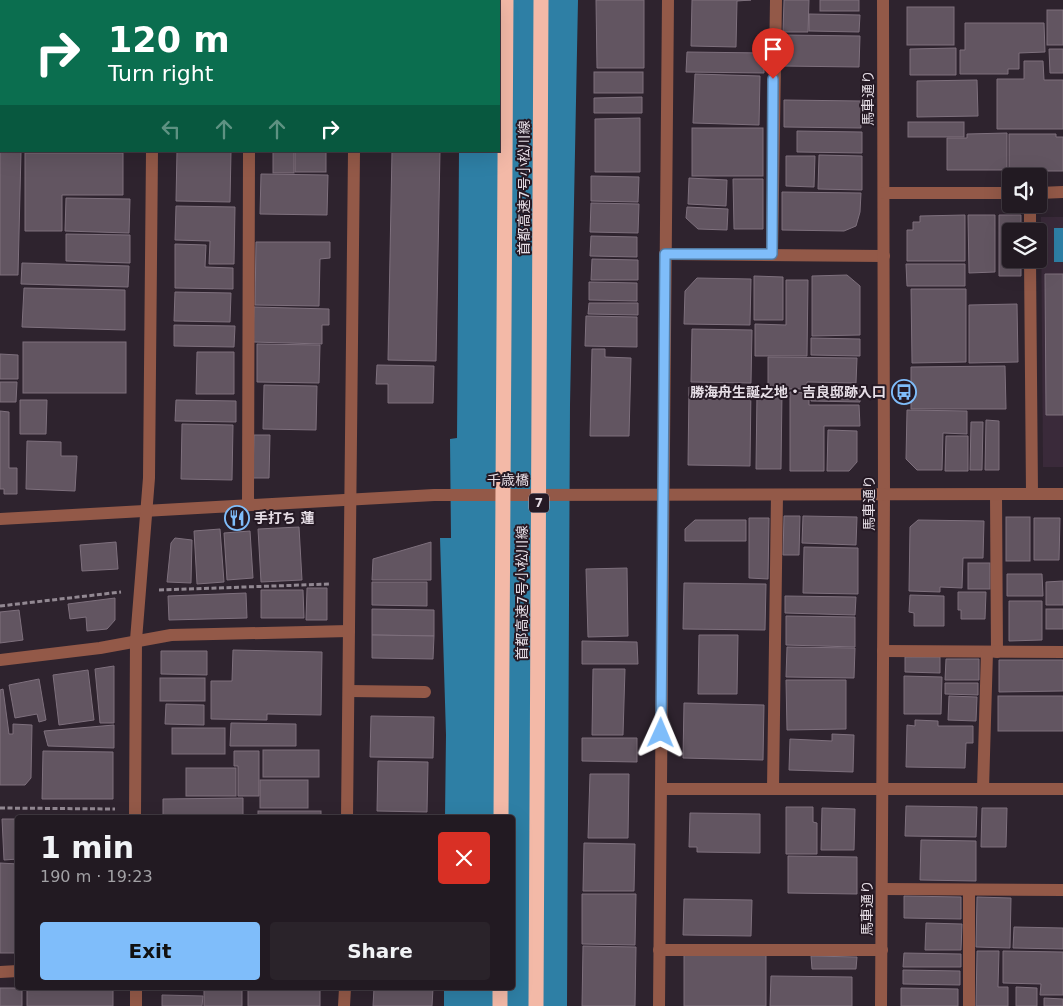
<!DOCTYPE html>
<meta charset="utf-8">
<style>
:root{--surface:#221a22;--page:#2a232a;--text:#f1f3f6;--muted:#a2a1a5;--line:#3f3840;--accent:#7fbdfa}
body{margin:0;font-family:"DejaVu Sans","Noto Sans JP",sans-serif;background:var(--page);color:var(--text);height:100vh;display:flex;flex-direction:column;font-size:19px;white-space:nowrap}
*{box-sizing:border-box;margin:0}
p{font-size:16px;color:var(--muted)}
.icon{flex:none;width:28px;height:28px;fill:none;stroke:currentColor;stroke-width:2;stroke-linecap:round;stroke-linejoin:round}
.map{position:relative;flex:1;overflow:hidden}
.sheet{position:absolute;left:15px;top:815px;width:500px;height:175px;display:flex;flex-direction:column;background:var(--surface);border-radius:5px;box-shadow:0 5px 20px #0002,0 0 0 1px var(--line)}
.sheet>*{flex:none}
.hud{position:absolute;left:0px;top:0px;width:500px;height:152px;box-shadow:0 5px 20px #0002,0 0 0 1px var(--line);background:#0b6e4f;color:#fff;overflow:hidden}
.fabs{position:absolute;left:1002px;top:168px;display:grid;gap:10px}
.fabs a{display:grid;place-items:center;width:45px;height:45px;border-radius:5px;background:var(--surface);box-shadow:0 5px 20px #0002,0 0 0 1px var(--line);font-size:25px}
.pin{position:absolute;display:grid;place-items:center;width:42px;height:42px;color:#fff;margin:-51px -21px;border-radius:50% 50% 50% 0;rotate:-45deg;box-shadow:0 0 5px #0007}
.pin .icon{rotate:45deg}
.me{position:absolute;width:55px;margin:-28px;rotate:1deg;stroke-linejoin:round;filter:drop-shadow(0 0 4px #0008)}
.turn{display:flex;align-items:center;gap:18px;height:105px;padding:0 25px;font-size:22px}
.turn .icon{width:65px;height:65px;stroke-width:2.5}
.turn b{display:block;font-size:35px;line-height:42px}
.lanes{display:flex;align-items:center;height:48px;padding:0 25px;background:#0003;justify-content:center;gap:25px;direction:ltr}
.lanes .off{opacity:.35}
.round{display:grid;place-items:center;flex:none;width:52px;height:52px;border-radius:5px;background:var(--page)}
.headline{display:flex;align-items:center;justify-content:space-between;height:85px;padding:0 25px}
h1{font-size:30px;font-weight:700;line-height:38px}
.cta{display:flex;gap:10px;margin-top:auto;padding:10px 25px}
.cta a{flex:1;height:58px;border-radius:5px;background:var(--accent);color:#111;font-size:20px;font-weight:700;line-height:58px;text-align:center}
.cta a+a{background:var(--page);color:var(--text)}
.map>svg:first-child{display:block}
.built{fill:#3a2a3a}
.water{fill:#2e7fa5}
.building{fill:#625561;stroke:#7e707d}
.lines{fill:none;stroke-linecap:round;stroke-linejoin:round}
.path{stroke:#928892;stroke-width:3;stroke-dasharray:5 2.5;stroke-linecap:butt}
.service{stroke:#935948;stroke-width:12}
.minor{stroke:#935948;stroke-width:12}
.tertiary{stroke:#935948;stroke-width:12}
.motorway{stroke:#f3b9a7;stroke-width:15}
.motorway-bridge{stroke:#f3b9a7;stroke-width:15}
.route-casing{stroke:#537ba2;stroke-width:12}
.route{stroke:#7fbdfa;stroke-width:9}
.labels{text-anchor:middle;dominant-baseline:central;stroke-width:4;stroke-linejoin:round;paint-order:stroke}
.shield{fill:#251924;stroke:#aca3ac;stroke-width:1}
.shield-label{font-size:12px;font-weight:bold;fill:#e6dee6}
.street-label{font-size:14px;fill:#e6dee6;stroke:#251924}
.poi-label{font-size:14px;font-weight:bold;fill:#e6dee6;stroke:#251924;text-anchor:end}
</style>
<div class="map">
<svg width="1063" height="1006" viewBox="0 0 1063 1006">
<rect width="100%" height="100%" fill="#2e232e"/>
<polygon class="built" points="1041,217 1063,217 1063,467 1043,467"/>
<g class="water">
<polygon points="461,0 578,0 570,405 567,1006 444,1006 444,988 512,988 512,818 445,817 446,735 440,538 451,538 450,439 457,438 459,151 499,151 499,1"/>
<rect x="1054" y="228" width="9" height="34"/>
</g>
<g class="building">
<polygon points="0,0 11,0 11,1 1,1 0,9"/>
<polygon points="101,0 133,0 101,1"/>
<polygon points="179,0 220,1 179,1"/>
<polygon points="260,0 327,0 260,1"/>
<polygon points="392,0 444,0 392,1"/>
<polygon points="596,0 644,0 644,68 597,68"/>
<polygon points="692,0 751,0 737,1 736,47 691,46"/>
<polygon points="784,0 809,0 808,32 783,32"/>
<rect x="820" y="0" width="39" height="11"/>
<rect x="907" y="7" width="47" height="38"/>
<rect x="1047" y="10" width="16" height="35"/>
<polygon points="809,14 860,15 859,32 809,31"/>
<rect x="0" y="23" width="1" height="76"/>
<polygon points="965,23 1044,23 1045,52 1019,53 1019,69 1008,69 1008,74 960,74 960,50 965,50"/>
<polygon points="783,35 860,36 859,67 782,66"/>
<polygon points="956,48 956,75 910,75 910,49"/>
<polygon points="1049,49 1063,49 1063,73 1050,73"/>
<polygon points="687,52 764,53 764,73 686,72"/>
<polygon points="1024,61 1043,61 1044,80 1063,80 1063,129 997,129 997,79 1024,79"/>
<rect x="594" y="72" width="49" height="21"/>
<polygon points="695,74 760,76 759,125 693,123"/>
<polygon points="977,80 978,116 917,117 917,81"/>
<polygon points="642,97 642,113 594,113 594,98"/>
<polygon points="784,100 861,101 861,128 784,127"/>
<polygon points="640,118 640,172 595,172 595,119"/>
<rect x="908" y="122" width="56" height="15"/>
<rect x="692" y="128" width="71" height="48"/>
<polygon points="797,131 862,132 862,153 797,152"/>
<polygon points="1007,133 1007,170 947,170 947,138 967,138 967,134"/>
<polygon points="1009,134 1056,134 1056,137 1063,137 1063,171 1009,171"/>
<polygon points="177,151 231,151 230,202 176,201"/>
<rect x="273" y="151" width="21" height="22"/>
<rect x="295" y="151" width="31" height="21"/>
<polygon points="392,151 440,151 436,361 388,360"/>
<polygon points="0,152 21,152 18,275 0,275"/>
<polygon points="25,153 123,153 123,195 62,195 62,231 25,231"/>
<polygon points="819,155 862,156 862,190 818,189"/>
<polygon points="786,156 815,156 814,187 786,186"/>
<polygon points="261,174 328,175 327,215 260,214"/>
<polygon points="591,176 639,177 638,202 591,201"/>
<polygon points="689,178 727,180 726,206 688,204"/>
<polygon points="733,179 763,179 763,229 734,229"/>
<polygon points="782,192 861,193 860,212 856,226 844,231 782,230"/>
<polygon points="66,198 130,199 129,233 65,231"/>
<polygon points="591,203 639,204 638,233 590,232"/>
<polygon points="176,206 235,207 234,264 209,264 210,241 175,240"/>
<polygon points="687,207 728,209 727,230 698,229 686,218"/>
<polygon points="965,215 965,261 907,261 907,230 913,230 913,222 920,222 920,216"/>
<polygon points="968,215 995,215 995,272 969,273"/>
<polygon points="999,215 1021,215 1021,231 1011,231 1011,259 1021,259 1021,276 999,276"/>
<polygon points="66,234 130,235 130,263 66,261"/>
<polygon points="591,236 637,237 637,257 590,256"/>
<polygon points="256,242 330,242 330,258 320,259 319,306 255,305"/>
<polygon points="175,244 206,245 205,267 233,268 233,289 175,288"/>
<polygon points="592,259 638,260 638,280 591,280"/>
<polygon points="22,263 129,266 128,287 21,284"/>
<polygon points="906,264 965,264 965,286 907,286"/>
<polygon points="1045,274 1063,274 1063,415 1046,415"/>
<polygon points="847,275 860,286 860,335 812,336 812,276"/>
<polygon points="754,276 783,277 783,320 754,320"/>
<polygon points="697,278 751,279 750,325 684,324 685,291"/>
<polygon points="786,280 808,280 807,356 755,356 755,324 786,325"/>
<polygon points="589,282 637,283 637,301 589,300"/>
<polygon points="24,288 125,290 125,330 22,327"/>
<polygon points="911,289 966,289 966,362 912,363"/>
<polygon points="175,292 231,293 230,322 174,321"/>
<polygon points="589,303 638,303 638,315 588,314"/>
<polygon points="1017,304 1018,362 969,363 969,305"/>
<polygon points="254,307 329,309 329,325 322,325 322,344 253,342"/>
<polygon points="586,316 637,317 637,347 585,346"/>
<polygon points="174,325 235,326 234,347 174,346"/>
<polygon points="692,329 752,330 751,383 691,382"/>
<polygon points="811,338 860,339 860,356 811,355"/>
<rect x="23" y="342" width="103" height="51"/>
<polygon points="257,344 320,345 319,383 257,382"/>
<polygon points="592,349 605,349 605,357 631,358 629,436 590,436"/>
<polygon points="197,352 234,352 234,394 196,394"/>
<polygon points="0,354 18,355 18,379 0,379"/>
<polygon points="768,357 857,358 856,383 807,382 807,389 768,389"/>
<polygon points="377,365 434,366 433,403 388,403 388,384 376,384"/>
<polygon points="1005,366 1006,409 911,409 911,367"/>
<polygon points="0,382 17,382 16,402 0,402"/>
<polygon points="264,385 317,386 316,430 263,429"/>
<polygon points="689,387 751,388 750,466 688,465"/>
<polygon points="811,387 860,387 860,402 811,401"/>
<polygon points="757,392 782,392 781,469 756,469"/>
<polygon points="790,392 809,393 809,405 859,405 860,426 824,426 824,471 790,471"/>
<polygon points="20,400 47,400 46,434 20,434"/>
<polygon points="176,400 236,401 236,422 175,421"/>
<polygon points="907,410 967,411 967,434 943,433 942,470 917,470 906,459"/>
<polygon points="0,411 9,412 9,468 17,468 17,494 4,494 4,489 0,489"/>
<polygon points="986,420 999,421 999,470 985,470"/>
<polygon points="971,422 983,422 982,470 970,470"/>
<polygon points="182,424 233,425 232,480 181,479"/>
<polygon points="828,430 857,431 857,462 849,471 827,471"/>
<polygon points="254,435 270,435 269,478 253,478"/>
<polygon points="946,436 968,436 968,471 945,471"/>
<polygon points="27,441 61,442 61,456 77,456 75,491 26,489"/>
<polygon points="784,516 800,516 799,555 783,555"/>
<polygon points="803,516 857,517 856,545 802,543"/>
<rect x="1006" y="517" width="24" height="44"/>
<polygon points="749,518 769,518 768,579 749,578"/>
<polygon points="1034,518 1060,518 1059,560 1034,560"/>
<polygon points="695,520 746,520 746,541 685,541 685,529"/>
<polygon points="918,520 984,521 983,558 963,558 962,588 940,587 940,592 909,591 910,527"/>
<polygon points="299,527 302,580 261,582 258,529"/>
<polygon points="220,529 224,582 197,584 194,531"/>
<polygon points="250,531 253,578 227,580 224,533"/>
<polygon points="175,538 192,540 191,583 167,582 171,543"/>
<polygon points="116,542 118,569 82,571 80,545"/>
<polygon points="431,542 431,580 372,580 373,559"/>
<polygon points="804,547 858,548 858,594 803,593"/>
<rect x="968" y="563" width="22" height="26"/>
<polygon points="627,568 628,636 588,637 586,569"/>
<polygon points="1007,574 1042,574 1043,596 1007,596"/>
<polygon points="1063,581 1063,605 1046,605 1046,582"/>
<polygon points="372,582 427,582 427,606 372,605"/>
<polygon points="684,583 766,584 765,630 683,629"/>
<polygon points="307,588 327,588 327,620 306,620"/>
<polygon points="261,590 303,590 304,618 261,618"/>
<polygon points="958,592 986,592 985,619 961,619 961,610 958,610"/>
<polygon points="246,593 247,618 169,620 168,596"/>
<polygon points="910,595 944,596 944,626 914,626 914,613 909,612"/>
<polygon points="785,596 856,597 855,615 785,613"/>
<polygon points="115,598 115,620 107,629 87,631 86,617 70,619 68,604"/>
<polygon points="1009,601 1042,601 1042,640 1009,641"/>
<polygon points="372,609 434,610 434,636 372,635"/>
<rect x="1046" y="609" width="17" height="20"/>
<polygon points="19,610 23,640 0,643 0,612"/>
<polygon points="786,616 855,617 855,647 786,645"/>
<polygon points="372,635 434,636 433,659 372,658"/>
<polygon points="699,635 738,635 737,694 698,694"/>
<polygon points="582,641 637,642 638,664 582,664"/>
<polygon points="787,647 855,648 854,678 786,677"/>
<polygon points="233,650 322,652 321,715 267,714 267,720 211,719 211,681 232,681"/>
<polygon points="161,651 207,651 207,675 161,674"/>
<polygon points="905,657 940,657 940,673 905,672"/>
<polygon points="946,659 979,659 979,680 945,680"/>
<polygon points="999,660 1063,660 1063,691 999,692"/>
<polygon points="114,666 114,723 100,723 95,669"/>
<polygon points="593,669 625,669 623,735 592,735"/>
<polygon points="88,670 94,720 59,725 53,675"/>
<polygon points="904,676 942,677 941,714 904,714"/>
<rect x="160" y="678" width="45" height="23"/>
<polygon points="39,679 46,720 39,722 37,714 15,718 9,685"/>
<polygon points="786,680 846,680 846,729 787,730"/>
<polygon points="945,683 978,683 978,695 945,694"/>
<polygon points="3,689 9,734 13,734 13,724 32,725 31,778 25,785 0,785 0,690"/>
<polygon points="949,696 977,697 976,721 948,720"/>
<rect x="998" y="696" width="65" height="35"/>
<polygon points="684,703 764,705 763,760 683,758"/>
<polygon points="166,704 204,705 204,725 165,724"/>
<polygon points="371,716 434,717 433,758 370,757"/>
<polygon points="915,720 938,721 938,726 973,726 973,743 966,743 965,768 906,767 907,725 915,726"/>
<polygon points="231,723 296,724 296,746 230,746"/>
<polygon points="114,725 114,748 48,746 44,731"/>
<rect x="172" y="728" width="53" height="26"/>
<polygon points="832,734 854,735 853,772 789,770 790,739 832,741"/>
<polygon points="582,738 637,738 637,762 582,761"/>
<rect x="263" y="750" width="56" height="27"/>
<polygon points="43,751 113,752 113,799 42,799"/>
<polygon points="234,751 259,751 259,796 238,796 238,766 234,766"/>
<polygon points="378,761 428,762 427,812 377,811"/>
<rect x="186" y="768" width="50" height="28"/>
<polygon points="590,774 629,774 628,838 588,838"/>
<rect x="260" y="780" width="48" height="28"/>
<polygon points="243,798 243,818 163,818 163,799"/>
<polygon points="906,806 977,807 976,837 905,836"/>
<polygon points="786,807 813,807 813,822 817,823 817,854 786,854"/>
<polygon points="822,808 855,809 854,850 821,850"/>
<polygon points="982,808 1007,808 1006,847 981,847"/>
<rect x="258" y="811" width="63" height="7"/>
<polygon points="690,813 760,814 760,853 697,852 697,847 689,847"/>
<polygon points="2,819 18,819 18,859 4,860"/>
<polygon points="921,840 976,841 976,881 920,880"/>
<polygon points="584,843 635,844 634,891 583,891"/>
<polygon points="788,856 857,857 857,894 788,893"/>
<polygon points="0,863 18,864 17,953 0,953"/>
<polygon points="582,894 636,894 635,945 582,944"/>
<polygon points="904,896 961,897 961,919 904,918"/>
<polygon points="977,897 1011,898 1010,948 976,947"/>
<polygon points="684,899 752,900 751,936 683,935"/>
<polygon points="926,923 962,924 961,950 925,950"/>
<polygon points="1014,927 1063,928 1063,949 1013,948"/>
<polygon points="583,946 636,947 635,1006 582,1006"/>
<polygon points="977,951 999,951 998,987 1008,987 1008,1006 976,1006"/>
<polygon points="1003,951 1063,952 1063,995 1040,995 1041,984 1003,983"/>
<polygon points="904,953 961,954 961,967 903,967"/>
<rect x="684" y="954" width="82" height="52"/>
<polygon points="811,956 857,957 856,969 812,969"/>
<polygon points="903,970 960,971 960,985 903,984"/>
<polygon points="771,976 852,977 852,1006 770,1006"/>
<polygon points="1016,987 1037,988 1037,1006 1016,1006"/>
<rect x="0" y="988" width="22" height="18"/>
<rect x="27" y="988" width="86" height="18"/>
<rect x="204" y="988" width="38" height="18"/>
<polygon points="374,988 433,988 432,1006 373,1006"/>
<polygon points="901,988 958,989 958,1006 901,1006"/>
<polygon points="248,989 320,990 320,1006 248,1006"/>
<polygon points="162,995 203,996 202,1006 162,1006"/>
<polygon points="1044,998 1063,999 1063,1006 1044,1006"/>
</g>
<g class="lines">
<g class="path">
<polyline points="159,590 331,584"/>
<polyline points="0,606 121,592"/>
<polyline points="0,808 115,809"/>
</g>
<g class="service">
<polyline points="250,1 250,0"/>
<polyline points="0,16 1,16"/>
<polyline points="1030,204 1030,231"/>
<polyline points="772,254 776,0"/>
<polyline points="1030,259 1032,494"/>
<polyline points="996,495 997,652"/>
<polyline points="248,505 249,151"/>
<polyline points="883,651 1063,652"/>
<polyline points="349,691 425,692"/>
<polyline points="773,789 777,495"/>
<polyline points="983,789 987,652"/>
<polyline points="882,889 1063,890"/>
<polyline points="659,950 882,950"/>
<polyline points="969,1006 969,890"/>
</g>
<g class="minor">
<polyline points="0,122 1,122"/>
<polyline points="665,254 884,256"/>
<polyline points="0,660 100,648 171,635 349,631"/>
<polyline points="661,789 1063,789"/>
<polyline points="0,972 18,971"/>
<polyline points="659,1006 668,0"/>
<polyline points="881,1006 884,495 883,0"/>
</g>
<g class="tertiary">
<polyline points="154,1 154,0"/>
<polyline points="355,1 355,0"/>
<polyline points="884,193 1011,193"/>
<polyline points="1039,193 1063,192"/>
<polyline points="0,519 434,495 1063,494"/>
<polyline points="135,818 136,640 149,478 152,151"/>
<polyline points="347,818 354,151"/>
<polyline points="136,988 136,1006"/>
<polyline points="344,1006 345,988"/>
</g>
<polyline class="motorway" points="500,1006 500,988"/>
<g class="motorway-bridge">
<polyline points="501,818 506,0"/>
<polyline points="536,1006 541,0"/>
</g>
</g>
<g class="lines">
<defs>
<polyline id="route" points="661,733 665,254 772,254 773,79"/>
</defs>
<use href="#route" class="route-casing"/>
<use href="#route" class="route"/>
</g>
<defs>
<symbol id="bus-ring" viewBox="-11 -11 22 22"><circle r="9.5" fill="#251924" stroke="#7fbdfa" stroke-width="1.5"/><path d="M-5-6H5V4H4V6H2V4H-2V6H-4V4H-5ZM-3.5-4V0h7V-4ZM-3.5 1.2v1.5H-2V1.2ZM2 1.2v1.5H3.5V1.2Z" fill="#7fbdfa"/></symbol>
<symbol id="restaurant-ring" viewBox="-11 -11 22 22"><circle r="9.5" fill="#251924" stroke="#7fbdfa" stroke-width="1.5"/><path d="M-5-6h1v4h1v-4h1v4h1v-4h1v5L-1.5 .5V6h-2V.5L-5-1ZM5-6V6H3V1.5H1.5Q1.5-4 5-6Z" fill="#7fbdfa"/></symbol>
</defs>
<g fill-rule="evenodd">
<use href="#bus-ring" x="890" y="378" width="28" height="28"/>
<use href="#restaurant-ring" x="223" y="504" width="28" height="28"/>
</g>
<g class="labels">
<rect class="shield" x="529" y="493.5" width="20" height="19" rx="4"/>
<g class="shield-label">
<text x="539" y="503">7</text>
</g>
<g class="street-label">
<text transform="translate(868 98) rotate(-90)">馬車通り</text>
<text transform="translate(524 188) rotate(-90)">首都高速7号小松川線</text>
<text x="508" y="480">千歳橋</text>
<text transform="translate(869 503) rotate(-90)">馬車通り</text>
<text transform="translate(522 593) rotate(-90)">首都高速7号小松川線</text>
<text transform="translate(867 908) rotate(-90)">馬車通り</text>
</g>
<g class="poi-label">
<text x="886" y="392">勝海舟生誕之地・吉良邸跡入口</text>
<text x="254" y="518" text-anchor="start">手打ち 蓮</text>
</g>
</g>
</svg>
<div class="fabs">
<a><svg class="icon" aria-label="sound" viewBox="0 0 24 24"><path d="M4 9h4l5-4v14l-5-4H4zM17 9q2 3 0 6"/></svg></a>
<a><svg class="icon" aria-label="layers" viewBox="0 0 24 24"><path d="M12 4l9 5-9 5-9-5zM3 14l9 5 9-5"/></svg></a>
</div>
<div class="pin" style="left:773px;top:79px;background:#d93025"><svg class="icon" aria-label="arrive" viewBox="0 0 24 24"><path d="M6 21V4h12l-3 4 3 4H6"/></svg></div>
<svg class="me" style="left:661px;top:733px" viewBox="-20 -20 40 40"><path d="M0-17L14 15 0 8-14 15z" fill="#7fbdfa" stroke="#fff" stroke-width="4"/></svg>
<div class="hud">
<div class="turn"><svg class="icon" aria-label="right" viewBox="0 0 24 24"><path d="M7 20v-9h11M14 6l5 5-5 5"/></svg><div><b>120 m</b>Turn right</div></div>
<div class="lanes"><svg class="icon off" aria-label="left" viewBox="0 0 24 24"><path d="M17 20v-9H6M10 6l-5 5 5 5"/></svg><svg class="icon off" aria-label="ahead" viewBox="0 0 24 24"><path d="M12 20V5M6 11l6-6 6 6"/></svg><svg class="icon off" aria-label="ahead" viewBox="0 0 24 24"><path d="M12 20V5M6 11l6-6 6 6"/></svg><svg class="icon" aria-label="right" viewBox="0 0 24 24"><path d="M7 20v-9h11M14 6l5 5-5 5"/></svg></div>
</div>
<section class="sheet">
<div class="headline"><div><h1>1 min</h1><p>190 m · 19:23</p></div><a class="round" style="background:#d93025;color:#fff"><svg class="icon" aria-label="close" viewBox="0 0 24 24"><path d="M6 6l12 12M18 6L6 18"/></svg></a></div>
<div class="cta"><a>Exit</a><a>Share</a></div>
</section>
</div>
